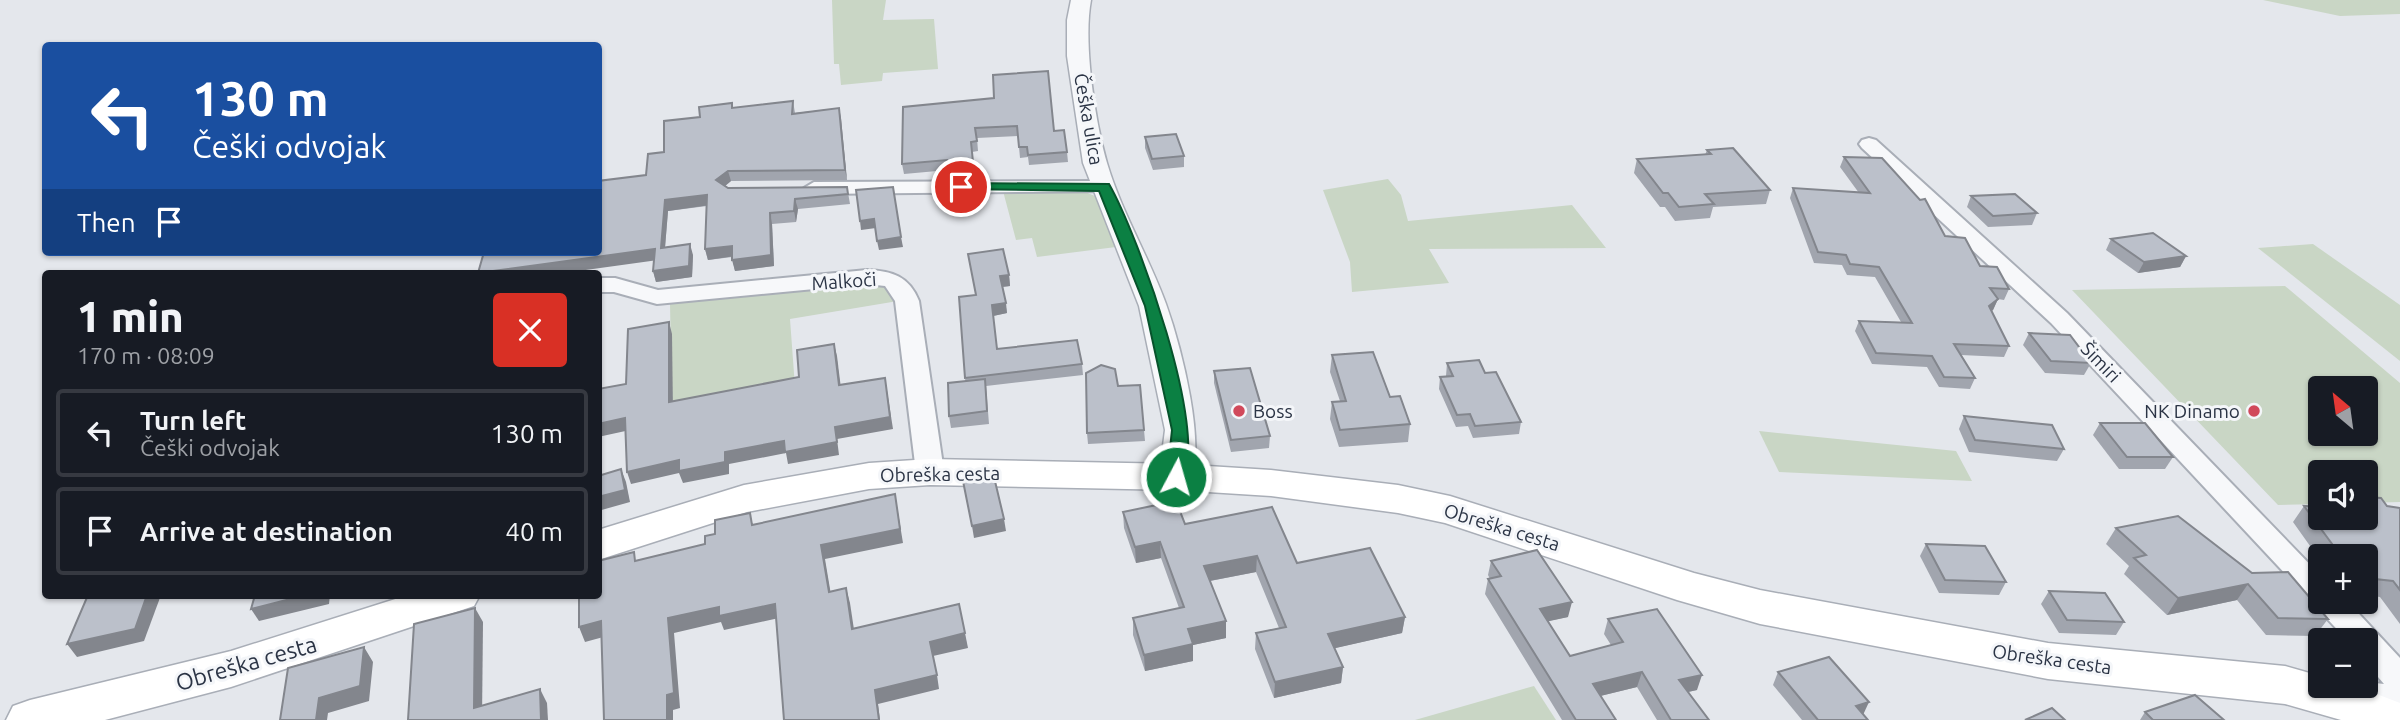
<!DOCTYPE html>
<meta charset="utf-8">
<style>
:root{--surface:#171b24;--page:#20242c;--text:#f1f3f6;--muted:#9ea1a6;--line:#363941}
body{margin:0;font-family:Ubuntu,sans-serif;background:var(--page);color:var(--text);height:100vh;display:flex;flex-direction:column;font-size:26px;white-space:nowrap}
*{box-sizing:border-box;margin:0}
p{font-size:23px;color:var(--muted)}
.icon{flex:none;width:38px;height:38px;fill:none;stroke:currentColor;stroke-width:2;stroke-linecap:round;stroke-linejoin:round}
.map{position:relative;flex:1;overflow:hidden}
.panel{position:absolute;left:42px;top:270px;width:560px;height:329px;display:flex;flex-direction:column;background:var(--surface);border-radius:7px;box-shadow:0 2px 5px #0004}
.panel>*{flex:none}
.hud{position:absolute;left:42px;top:42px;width:560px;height:214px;border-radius:7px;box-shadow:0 2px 5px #0004;background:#1a4fa0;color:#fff;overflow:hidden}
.needle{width:46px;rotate:331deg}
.controls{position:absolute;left:2308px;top:376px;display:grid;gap:14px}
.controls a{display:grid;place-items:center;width:70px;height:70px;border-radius:7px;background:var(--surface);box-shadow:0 2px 5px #0004;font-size:35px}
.pin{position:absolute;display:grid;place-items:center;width:60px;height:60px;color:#fff;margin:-30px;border:4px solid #fff;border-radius:50%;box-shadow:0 2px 7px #0007}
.me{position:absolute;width:77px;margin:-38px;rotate:6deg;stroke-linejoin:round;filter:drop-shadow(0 0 5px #0008)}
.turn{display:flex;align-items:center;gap:24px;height:147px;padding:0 35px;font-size:32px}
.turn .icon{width:91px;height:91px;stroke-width:2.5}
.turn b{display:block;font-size:49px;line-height:60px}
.then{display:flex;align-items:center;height:66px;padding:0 35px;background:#0003;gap:14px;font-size:26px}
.round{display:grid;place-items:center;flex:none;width:74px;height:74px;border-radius:7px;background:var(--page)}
.overview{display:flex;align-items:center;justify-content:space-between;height:119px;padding:0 35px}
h1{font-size:42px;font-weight:800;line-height:52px}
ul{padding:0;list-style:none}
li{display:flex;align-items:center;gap:21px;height:88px;margin:0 14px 10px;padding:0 21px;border:4px solid var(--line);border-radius:7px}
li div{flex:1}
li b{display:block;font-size:26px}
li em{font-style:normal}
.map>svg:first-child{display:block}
.green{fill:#c9d6c5;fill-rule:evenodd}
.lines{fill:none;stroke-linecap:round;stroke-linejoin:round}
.minor-casing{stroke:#a9aeb7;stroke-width:4}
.tertiary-casing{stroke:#a9aeb7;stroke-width:3}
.secondary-casing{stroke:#a9aeb7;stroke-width:3}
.minor{fill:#f7f8fa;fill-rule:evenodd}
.tertiary{fill:#f7f8fa;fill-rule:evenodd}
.secondary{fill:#fff;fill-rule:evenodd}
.wall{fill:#a1a5ae}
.shaded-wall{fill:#83868d}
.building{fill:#bbc0ca;stroke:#83868d;stroke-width:2}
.route{fill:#0b8043;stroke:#07532c;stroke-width:2}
.poi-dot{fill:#d1495b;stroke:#f4f6f9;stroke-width:2.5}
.labels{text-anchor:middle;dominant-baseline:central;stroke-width:6;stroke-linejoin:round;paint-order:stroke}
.street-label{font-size:19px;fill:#2b3445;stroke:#f4f6f9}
.poi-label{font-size:19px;fill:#2b3445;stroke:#f4f6f9;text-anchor:start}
.near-street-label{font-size:23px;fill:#2b3445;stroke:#f4f6f9}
</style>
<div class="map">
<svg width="2400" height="720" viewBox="0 0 2400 720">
<rect width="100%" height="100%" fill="#e4e7ec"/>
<g class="green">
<polygon points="832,0 886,0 883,20 934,19 938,69 883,73 882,81 841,85 839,64 834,64"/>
<polygon points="2263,0 2400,0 2400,14 2340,16"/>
<polygon points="1388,179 1401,195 1408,221 1572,205 1606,248 1429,249 1449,283 1352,292 1350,262 1323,190"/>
<polygon points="1080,190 1095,196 1116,247 1037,257 1032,238 1016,240 1003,191"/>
<polygon points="2313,244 2400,305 2400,361 2258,248"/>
<polygon points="878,283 888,284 898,301 790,319 795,387 672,410 670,303"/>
<path d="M2285 286 2400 383V502L2366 503V472H2320V504L2278 505 2072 290ZM2320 388H2366V434H2320Z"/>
<polygon points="1759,431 1956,451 1972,481 1779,472"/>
<polygon points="1534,686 1556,720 1415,720"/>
</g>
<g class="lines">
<defs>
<g id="minor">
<polygon points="1869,138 1876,140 2067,313 2320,575 2320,602 2348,602 2400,658 2400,712 2341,702 2336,693 2339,686 2366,686 2366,682 2384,684 2366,663 2366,640 2347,640 2051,323 1862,148 1859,144 1862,140"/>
<polygon points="1104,181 1114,187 1111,191 814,194 804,188 814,182"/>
<path d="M867 270C892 271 909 276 919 301L944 472 940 479 930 481 920 479 916 472 895 301 885 286 867 284 657 304 614 292H598V278H615L658 290Z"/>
</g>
<path id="tertiary" d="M1071 0H1091C1083 42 1095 121 1107 163 1121 211 1149 257 1166 304 1180 343 1209 451 1188 485L1176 488 1164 485 1159 477 1165 430 1139 306 1083 163 1067 56V20Z"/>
<g id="secondary">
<polygon points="930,459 1176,464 1271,470 1398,485 1450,496 1694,573 1760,590 2048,643 2285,666 2320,676 2320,686 2356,686 2400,703 2400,720 2341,720 2285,704 2048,679 1760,624 1677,600 1445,523 1398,513 1271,496 1176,490 930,485 869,489 747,512 598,560 598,530 744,485 869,463"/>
<polygon points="408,595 480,595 474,606 231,687 105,720 6,720 13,706 30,700 231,651"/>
</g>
</defs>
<use href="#minor" class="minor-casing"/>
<use href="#tertiary" class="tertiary-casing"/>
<use href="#secondary" class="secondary-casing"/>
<use href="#minor" class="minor"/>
<use href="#tertiary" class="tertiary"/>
<use href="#secondary" class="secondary"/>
</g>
<g class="wall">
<polygon points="994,98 1054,131 1067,152 1068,162 1029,165 1028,157 1020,158 1018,136 977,138 978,151 972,152 974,173 949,175 948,170 904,174 902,164"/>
<polygon points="793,101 795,113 839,108 847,180 731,181 725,186 728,188 847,187 850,204 798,209 796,222 772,224 774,266 735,271 732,257 708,260 705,249 707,206 668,211 665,248 693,255 692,277 656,282 653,271 654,261 646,175 664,152 700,117 732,103 733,108"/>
<polygon points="1145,137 1184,156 1184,167 1153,170 1145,148"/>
<polygon points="1707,150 1770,190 1766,204 1713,207 1710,218 1675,221 1665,207 1660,207 1634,173 1637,159 1705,155"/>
<polygon points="1844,157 1945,236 1980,266 2009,289 2004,300 1998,299 1993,310 1991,311 2009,346 2004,357 1961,355 1975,378 1970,389 1939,387 1927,367 1872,364 1855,331 1859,321 1901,322 1875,277 1847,275 1842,265 1814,263 1790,198 1793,188 1859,193 1840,167"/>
<polygon points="1971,196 2037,213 2032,225 1988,227 1967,207"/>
<polygon points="2111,239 2186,256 2180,267 2138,273 2106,250"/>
<polygon points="968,254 1009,275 1010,286 1002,287 1007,313 993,316 997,349 1082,364 1083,375 986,386 989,424 951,428 949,416 965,381 976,295"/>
<polygon points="2029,333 2091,363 2084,375 2045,373 2023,345"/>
<polygon points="1332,355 1390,397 1410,424 1408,442 1339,447 1330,419 1332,402 1340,401 1330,372"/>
<polygon points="1447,363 1485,373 1521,422 1519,434 1473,438 1468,426 1456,427 1439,389 1440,377 1446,376"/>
<polygon points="1214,371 1270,436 1269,448 1231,452 1214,383"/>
<polygon points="1118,386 1144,430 1145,441 1088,444 1087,433"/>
<polygon points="1964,416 2064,449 2057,461 1969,452 1959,429"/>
<polygon points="2100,423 2173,457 2165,469 2119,469 2093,435"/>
<polygon points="2320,502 2320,518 2387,506 2400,508 2400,624 2380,597 2366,595 2366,556 2320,556 2320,560 2293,522 2304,506 2317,507"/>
<polygon points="1123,512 1185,524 1297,563 1405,617 1402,633 1335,648 1343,667 1341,683 1274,698 1255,649 1256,633 1279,628 1256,572 1210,581 1226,638 1193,645 1193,661 1145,671 1133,635 1133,618 1179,608 1161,558 1136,563 1124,528"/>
<polygon points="2116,528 2252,573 2328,619 2315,636 2266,635 2237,600 2167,615 2124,574 2129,566 2106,544"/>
<polygon points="1926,544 2006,582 1999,595 1939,593 1920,556"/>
<polygon points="1491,561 1568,617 1548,621 1570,656 1611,645 1604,634 1608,619 1697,690 1688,692 1709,720 1657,720 1637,687 1600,696 1616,720 1562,720 1485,594 1488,579 1490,579 1488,575"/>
<polygon points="2049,591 2124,622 2116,635 2059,633 2041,604"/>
<polygon points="1778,672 1863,714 1868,720 1802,720 1773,685"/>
<polygon points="2145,712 2224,720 2140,720"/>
</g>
<g class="shaded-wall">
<polygon points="839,108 841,118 847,180 845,170"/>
<polygon points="728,171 731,181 719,191 716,180"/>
<polygon points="707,195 710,205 668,211 664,259 661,248 665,200"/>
<polygon points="795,199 798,209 796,222 794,211"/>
<polygon points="770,213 772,224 774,266 735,271 732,260"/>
<polygon points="874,219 876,228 861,230 860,221"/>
<polygon points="901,237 903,247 879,250 877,241"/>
<polygon points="690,244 693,255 692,277 656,282 653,271"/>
<polygon points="732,246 735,256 708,260 705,249"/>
<polygon points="655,249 658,260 564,273 478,273"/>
<polygon points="2186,256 2180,267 2138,273 2144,262"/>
<polygon points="1009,275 1010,286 1001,287 1000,276"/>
<polygon points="1998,299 1993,310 1984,316 1989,306"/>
<polygon points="1006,303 1007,313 993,316 992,305"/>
<polygon points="669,322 672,334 673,414 669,402"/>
<polygon points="834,344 837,356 842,397 839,385"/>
<polygon points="885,378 893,429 837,439 839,455 788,464 786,453 729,464 729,474 683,483 679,473 631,484 627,472 679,460 725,452 835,427"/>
<polygon points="625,418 630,430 598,437 598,424"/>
<polygon points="621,469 626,482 630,502 598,511 598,497"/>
<polygon points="895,494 903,543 825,559 833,607 829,592 821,545"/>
<polygon points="1004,519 1006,531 974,538 972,526"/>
<polygon points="1160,542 1161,558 1136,563 1135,547"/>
<polygon points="1257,556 1256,572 1204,582 1204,566"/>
<polygon points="2248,584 2237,600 2167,615 2178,598"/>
<polygon points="846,588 850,603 856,643 852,629"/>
<polygon points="147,595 161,595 144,641 77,657 67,644"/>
<polygon points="306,595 330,595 329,604 259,621 251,609"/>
<polygon points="1572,602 1568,617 1536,624 1540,609"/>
<polygon points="775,604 779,618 724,630 721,622 674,633 680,708 673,710 673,720 667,720 668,618 719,607"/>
<polygon points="475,608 483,622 482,720 474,708"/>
<polygon points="1405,617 1402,633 1327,650 1328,634"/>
<polygon points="601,621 607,636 585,642 579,627"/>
<polygon points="1226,621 1226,638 1193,645 1193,661 1145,671 1144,655 1188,629"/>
<polygon points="965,633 968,648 933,656 930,642"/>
<polygon points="364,647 373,662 369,701 328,713 327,720 316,720 319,698"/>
<polygon points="1343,667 1341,683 1274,698 1275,682"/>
<polygon points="1642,672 1637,687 1588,699 1593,684"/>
<polygon points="937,675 939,689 878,704 880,720 879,720 875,690"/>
<polygon points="1702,675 1697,690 1674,695 1679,680"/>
<polygon points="540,689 547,703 548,720 541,720"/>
<polygon points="1869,702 1863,715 1856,706"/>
</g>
<g class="building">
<polygon points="1048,71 1054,131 1064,130 1067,152 1028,155 1027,147 1019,147 1017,126 975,128 977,141 971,142 973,162 948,165 947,160 902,164 903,107 994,98 993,75"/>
<polygon points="793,101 792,114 839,108 845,170 728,171 716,180 728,188 847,187 848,194 795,199 794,211 770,213 771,255 732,260 732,246 705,249 707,195 665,200 661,248 690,244 689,266 653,271 655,249 478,273 484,252 598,252 598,181 646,175 648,154 664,152 664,121 700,117 699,107 732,103 732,108"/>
<polygon points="1176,134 1184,156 1152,159 1145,137"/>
<polygon points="1733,148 1770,190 1705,194 1714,204 1679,207 1668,193 1663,193 1637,159 1711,154 1707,150"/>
<polygon points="1844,157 1882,158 1920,200 1925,199 1945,236 1965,238 1980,266 1997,267 2009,289 1990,288 1998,299 1989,306 2009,346 1954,344 1975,378 1944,377 1932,356 1876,353 1859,321 1912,323 1879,267 1850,264 1846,255 1818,252 1793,188 1870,193"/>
<polygon points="893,187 901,237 877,241 874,219 860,221 856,190"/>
<polygon points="2015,194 2037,213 1993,216 1971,196"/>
<polygon points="2153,233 2186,256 2144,262 2111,239"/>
<polygon points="1003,249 1009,275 1000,276 1006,303 992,305 997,349 1077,340 1082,364 965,378 959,297 976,295 968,254"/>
<polygon points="669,322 669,402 799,377 797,350 834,344 839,385 885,378 890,417 835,427 837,442 785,452 784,441 725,452 725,462 679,471 679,460 627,472 625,418 598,424 598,389 626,384 628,329"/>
<polygon points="2029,333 2070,335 2091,363 2051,361"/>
<polygon points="1373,352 1390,397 1400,396 1410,424 1340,430 1332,402 1346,401 1332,355"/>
<polygon points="1479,360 1485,373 1496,372 1521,422 1475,426 1470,414 1457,415 1440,377 1453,376 1447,363"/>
<polygon points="1101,365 1115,369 1118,386 1140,385 1144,430 1087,433 1086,373"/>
<polygon points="1250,368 1270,436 1231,440 1214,371"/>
<polygon points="985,379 987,411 949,416 948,383"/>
<polygon points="1964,416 2052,425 2064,449 1975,440"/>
<polygon points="2100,423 2145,423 2173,457 2127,457"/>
<polygon points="621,469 625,490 598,497 598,476"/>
<polygon points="994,477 1004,519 972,526 963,481"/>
<polygon points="895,494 900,529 821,545 829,592 846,588 852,629 959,604 965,633 930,642 937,675 875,690 879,720 784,720 775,604 719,616 719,607 668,618 674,693 667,695 667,720 604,720 601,621 579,627 579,595 598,595 598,561 634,552 635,561 705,544 705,536 715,534 715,520 750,513 752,525"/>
<polygon points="2366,497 2381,498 2387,506 2400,508 2400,590 2393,581 2366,578 2366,556 2341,556 2304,506 2320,507 2320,518 2366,518"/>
<polygon points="1176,501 1185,524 1272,507 1297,563 1370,548 1405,617 1328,634 1343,667 1275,682 1256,633 1286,627 1257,556 1204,566 1226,621 1188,629 1193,644 1144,655 1133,618 1184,607 1160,542 1135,547 1123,512"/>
<polygon points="2178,516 2252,573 2288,572 2328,619 2278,618 2248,584 2178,598 2134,558 2146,555 2116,528"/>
<polygon points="1926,544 1985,546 2006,582 1945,580"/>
<polygon points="1537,550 1572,602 1540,609 1570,656 1623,642 1608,619 1657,609 1702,675 1679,680 1709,720 1671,720 1642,672 1593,684 1616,720 1576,720 1488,579 1501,576 1491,561"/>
<polygon points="2049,591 2105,593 2124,622 2067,620"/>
<polygon points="88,595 147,595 135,629 67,644"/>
<polygon points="255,595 306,595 251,609"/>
<polygon points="475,608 474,708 540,689 541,720 408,720 414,624"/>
<polygon points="364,647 360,686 319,698 316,720 280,720 288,668"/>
<polygon points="1829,657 1869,702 1856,706 1868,720 1818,720 1778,672"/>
<polygon points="2195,695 2224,720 2153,720 2145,712"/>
<polygon points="2052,708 2065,720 2025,720"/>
</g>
<path class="route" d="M961 183 1109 184C1137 233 1210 432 1182 481H1170L1167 477 1172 430 1145 306 1099 191 956 189V184Z"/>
<g class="poi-dot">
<circle cx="1239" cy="411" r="7"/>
<circle cx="2254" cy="411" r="7"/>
</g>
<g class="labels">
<g class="street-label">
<text transform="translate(1089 119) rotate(80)">Češka ulica</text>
<text transform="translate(844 281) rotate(-4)">Malkoči</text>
<text transform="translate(2101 362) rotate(46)">Šimiri</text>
<text transform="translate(940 474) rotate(-1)">Obreška cesta</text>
<text transform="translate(1502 527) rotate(17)">Obreška cesta</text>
<text transform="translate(2052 659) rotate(8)">Obreška cesta</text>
</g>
<g class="poi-label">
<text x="1253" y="411">Boss</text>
<text x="2240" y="411" text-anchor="end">NK Dinamo</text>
</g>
<g class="near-street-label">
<text transform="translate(246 663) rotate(-16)">Obreška cesta</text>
</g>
</g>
</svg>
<div class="controls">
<a><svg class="needle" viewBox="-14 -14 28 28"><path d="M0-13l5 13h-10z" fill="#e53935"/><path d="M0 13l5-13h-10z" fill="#9ea1a6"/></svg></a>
<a><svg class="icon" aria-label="sound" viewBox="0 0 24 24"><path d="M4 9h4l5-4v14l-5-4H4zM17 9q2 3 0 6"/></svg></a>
<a>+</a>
<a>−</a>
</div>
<div class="pin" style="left:961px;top:187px;background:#d93025"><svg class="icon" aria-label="arrive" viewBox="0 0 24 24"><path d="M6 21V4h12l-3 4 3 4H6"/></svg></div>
<svg class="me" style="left:1176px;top:477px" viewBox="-20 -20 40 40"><circle r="17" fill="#0b8043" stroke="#fff" stroke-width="3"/><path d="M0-11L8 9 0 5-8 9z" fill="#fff"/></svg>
<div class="hud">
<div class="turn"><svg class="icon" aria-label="left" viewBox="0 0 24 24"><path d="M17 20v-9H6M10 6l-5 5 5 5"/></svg><div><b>130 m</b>Češki odvojak</div></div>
<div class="then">Then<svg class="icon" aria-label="arrive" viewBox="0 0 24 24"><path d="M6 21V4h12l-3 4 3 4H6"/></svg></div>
</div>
<section class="panel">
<div class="overview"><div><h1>1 min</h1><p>170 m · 08:09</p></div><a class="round" style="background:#d93025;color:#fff"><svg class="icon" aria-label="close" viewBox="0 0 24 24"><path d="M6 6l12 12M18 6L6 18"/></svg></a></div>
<ul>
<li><svg class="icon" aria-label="left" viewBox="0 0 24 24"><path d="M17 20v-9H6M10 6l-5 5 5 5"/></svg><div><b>Turn left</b><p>Češki odvojak</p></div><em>130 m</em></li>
<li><svg class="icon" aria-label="arrive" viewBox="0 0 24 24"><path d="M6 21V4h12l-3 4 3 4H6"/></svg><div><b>Arrive at destination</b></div><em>40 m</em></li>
</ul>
</section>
</div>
